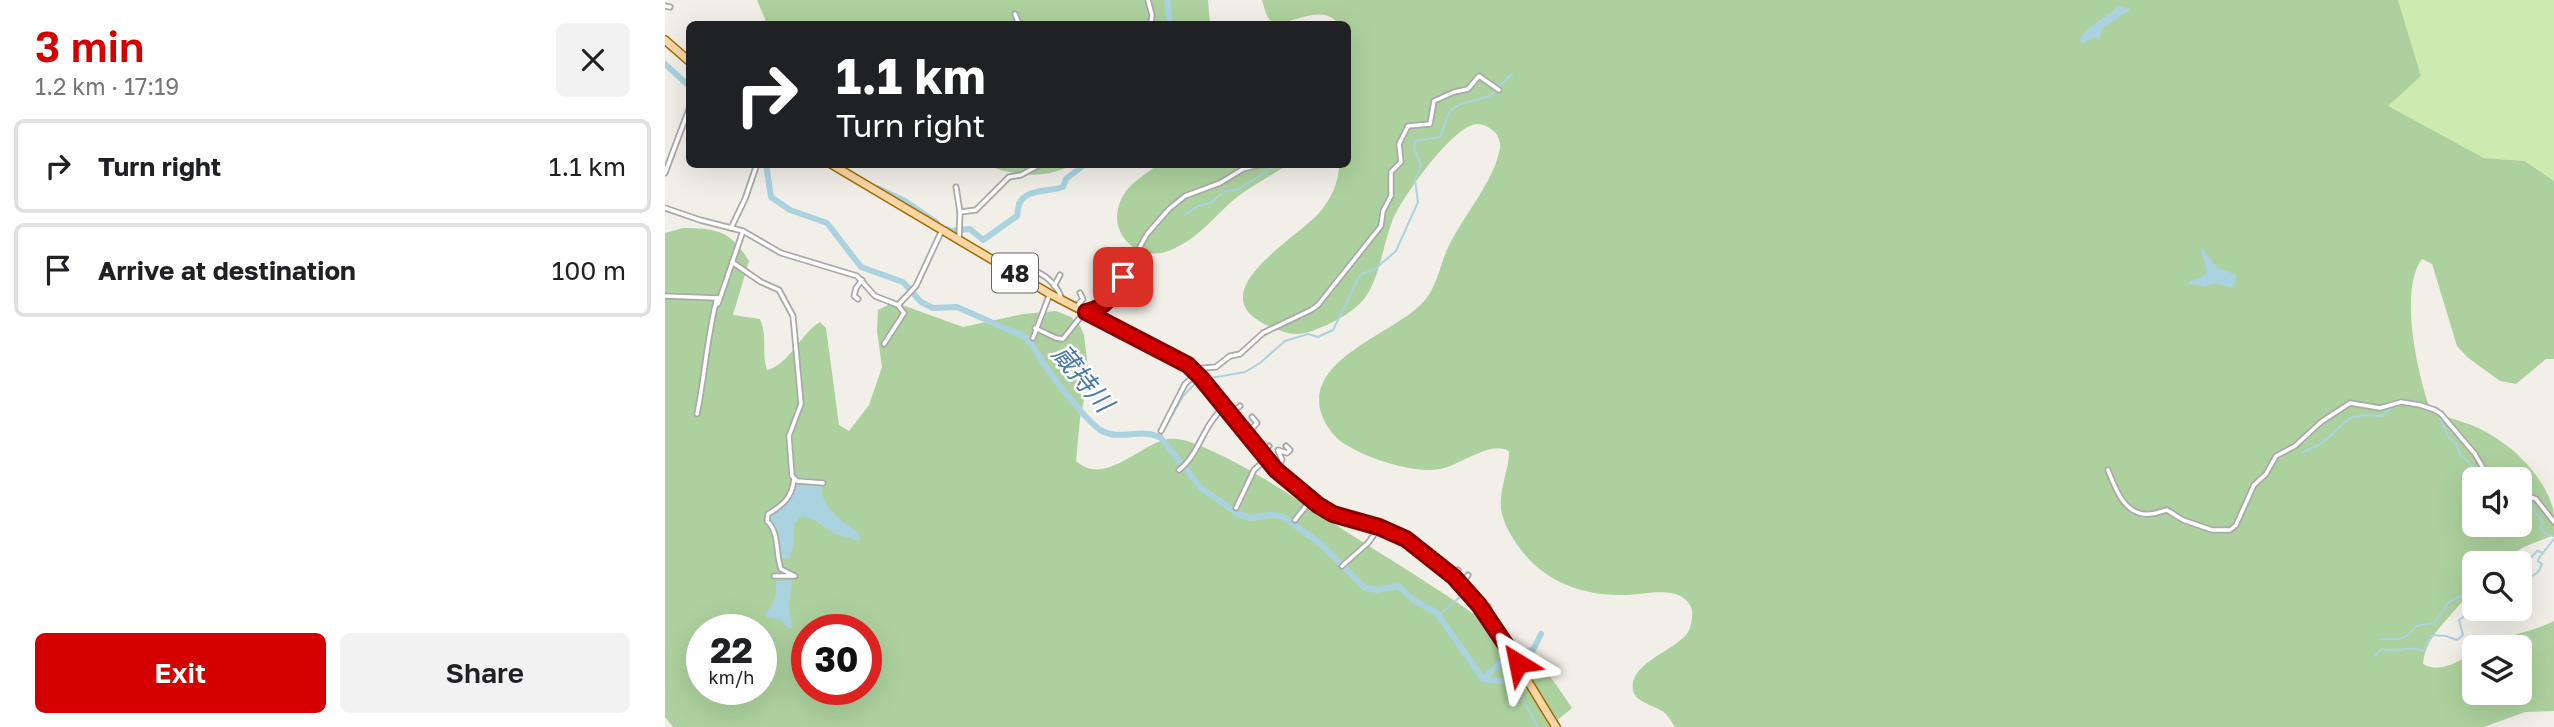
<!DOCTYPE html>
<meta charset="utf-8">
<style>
:root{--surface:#fff;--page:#f2f2f2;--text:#202124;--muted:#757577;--line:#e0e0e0;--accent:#d40000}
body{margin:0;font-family:"Golos Text","Noto Sans JP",sans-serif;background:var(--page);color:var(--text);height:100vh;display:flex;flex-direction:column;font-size:26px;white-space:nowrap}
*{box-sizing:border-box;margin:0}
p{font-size:23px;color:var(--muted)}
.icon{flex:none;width:38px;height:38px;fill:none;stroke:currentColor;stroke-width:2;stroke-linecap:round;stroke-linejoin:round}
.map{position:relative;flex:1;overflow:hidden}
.drawer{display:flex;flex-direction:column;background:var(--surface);width:665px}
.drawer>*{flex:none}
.banner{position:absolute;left:21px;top:21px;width:665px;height:147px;border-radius:10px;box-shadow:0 7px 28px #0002;background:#202124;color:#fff;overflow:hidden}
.buttons{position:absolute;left:1797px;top:467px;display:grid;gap:14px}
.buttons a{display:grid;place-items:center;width:70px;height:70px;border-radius:10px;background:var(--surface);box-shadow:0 7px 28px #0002;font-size:35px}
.speed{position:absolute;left:21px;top:614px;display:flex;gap:14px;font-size:35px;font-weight:700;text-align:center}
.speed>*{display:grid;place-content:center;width:91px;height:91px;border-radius:50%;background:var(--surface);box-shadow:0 7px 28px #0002;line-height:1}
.speed small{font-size:18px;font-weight:400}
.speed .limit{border:10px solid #d22;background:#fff;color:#111}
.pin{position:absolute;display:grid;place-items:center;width:60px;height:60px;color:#fff;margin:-30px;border-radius:14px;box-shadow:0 4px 10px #0006}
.me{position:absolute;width:77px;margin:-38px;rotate:325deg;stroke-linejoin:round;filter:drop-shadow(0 0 5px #0008)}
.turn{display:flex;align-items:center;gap:24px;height:147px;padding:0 35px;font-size:32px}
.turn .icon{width:91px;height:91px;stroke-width:2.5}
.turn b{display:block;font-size:49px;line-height:60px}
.round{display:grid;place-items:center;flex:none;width:74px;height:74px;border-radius:10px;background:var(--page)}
.overview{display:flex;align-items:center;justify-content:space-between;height:119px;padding:0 35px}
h1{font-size:42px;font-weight:600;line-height:52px;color:var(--accent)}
.button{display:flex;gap:14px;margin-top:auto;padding:14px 35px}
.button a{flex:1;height:80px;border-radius:10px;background:var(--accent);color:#fff;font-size:28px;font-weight:600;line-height:80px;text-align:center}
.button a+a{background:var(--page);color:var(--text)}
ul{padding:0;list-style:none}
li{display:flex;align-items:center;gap:21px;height:94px;margin:0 14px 10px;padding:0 21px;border:4px solid var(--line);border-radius:10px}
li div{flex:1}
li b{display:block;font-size:26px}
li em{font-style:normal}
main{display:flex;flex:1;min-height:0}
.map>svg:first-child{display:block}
.grass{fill:#cdebb0}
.forest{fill:#add19e;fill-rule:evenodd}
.water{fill:#aad3df}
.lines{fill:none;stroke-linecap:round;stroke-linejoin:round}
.stream{stroke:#aad3df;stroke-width:2}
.river{stroke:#aad3df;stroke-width:6}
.minor-casing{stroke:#a9a9a9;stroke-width:7}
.primary-casing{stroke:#a06b00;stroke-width:10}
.minor{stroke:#fff;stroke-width:3.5}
.primary{stroke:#fcd6a4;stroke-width:7}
.route-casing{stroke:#8a0000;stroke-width:18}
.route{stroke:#d40000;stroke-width:12}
.labels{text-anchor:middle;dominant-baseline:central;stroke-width:5;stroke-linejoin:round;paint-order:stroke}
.shield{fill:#fff;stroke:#646464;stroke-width:2}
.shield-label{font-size:23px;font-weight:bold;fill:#222}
.water-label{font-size:26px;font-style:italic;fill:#4a7aab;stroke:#fff}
</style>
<main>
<section class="drawer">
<div class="overview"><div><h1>3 min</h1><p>1.2 km · 17:19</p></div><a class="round"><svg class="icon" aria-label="close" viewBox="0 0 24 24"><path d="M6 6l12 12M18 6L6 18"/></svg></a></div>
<ul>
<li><svg class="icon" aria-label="right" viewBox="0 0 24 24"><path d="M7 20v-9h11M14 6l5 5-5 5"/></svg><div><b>Turn right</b></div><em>1.1 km</em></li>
<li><svg class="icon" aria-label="arrive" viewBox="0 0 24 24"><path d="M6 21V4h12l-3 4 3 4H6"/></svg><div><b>Arrive at destination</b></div><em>100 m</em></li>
</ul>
<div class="button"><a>Exit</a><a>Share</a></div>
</section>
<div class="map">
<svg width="1889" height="727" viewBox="0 0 1889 727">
<rect width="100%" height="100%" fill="#f2efe9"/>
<polygon class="grass" points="1733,0 1889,0 1889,181 1860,161 1819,158 1722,106 1756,76"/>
<g class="forest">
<polygon points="92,0 543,0 545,24 102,24"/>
<path d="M597 0H1733L1756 76 1723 106 1819 158 1860 161 1889 181V359H1881L1851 384 1835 381 1802 357 1792 346 1767 264 1757 259C1734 289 1752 370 1763 403 1775 419 1794 419 1811 427 1844 442 1877 472 1888 508 1889 516 1889 526 1889 535L1859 547 1833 563 1810 564C1809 570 1811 580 1808 585 1795 612 1760 632 1758 664 1776 674 1794 661 1809 652L1810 693H1855V648L1817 647C1840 635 1866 633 1889 621V711L1860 712 1819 727H1010C1006 721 1003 715 997 711 988 705 970 702 968 690 963 664 1008 651 1021 635 1025 630 1027 622 1027 616 1028 611 1026 605 1022 601 1007 585 975 596 955 595 919 595 884 583 860 555 849 541 839 527 836 509 834 488 844 471 844 451 825 440 796 465 775 469 747 474 696 457 674 440 665 432 658 421 655 409 644 356 734 332 760 300 771 287 775 267 781 252 795 219 829 183 835 148 836 143 833 137 831 133 825 128 820 124 812 124 788 125 735 200 727 222 718 245 716 271 703 293 693 311 666 324 647 331 632 337 620 333 606 327 530 295 630 240 654 213 666 199 674 182 674 165L682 164V24H673C657 0 619 30 606 21 601 17 599 6 597 0ZM1810 480H1855V525H1810Z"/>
<path d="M321 165H409C376 179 354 177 321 165Z"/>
<path d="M492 165H623C608 174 576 192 565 203 546 221 530 240 506 250 474 264 442 234 455 202 462 184 478 177 492 165Z"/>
<path d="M18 228C52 228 66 231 84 261L68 315 95 319C103 337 96 353 102 370 124 365 135 334 155 322L161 328 174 425 184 431 204 405 217 367 212 331 213 310 229 302 298 327 358 314 391 311 406 317 415 326 419 335 424 375 415 419 411 461C439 487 474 445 502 439 510 438 521 440 528 443 586 465 640 506 693 539 739 568 786 597 830 629 843 639 857 647 868 658 884 673 895 690 907 708L884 727H8L0 717V233ZM37 630H96V690H37ZM142 630H201V690H142Z"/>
</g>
<g class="water">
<path d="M1453 6 1466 9 1437 29 1434 40 1429 37 1419 43 1414 42C1418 27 1442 18 1453 6Z"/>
<polygon points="1535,246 1553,268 1572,275 1568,288 1549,283 1538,287 1531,284 1523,285 1525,281 1538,276 1542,272"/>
<path d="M130 483 157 484C154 507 178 522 194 533L195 541 170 534 149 520 137 516 129 523V543L124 559 116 558 112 528 103 520C108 506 125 509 130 483Z"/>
<path d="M127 580 124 607 127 627 123 629 115 619 102 618 100 614C110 603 112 596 111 581Z"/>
</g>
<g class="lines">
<g class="stream">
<polyline points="519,215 533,206 546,203 560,191 572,190 614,164"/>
<polyline points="540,379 580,372 595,363 620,341 643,334 653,337 668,330 695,275 710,269 731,251 753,202 750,180 756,165 749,148 750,141 775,137 782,117 787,109 796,104 825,96 847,74"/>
<polyline points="1739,401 1750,402"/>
<polyline points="1762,405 1773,410"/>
<polyline points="1774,416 1783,436 1791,444 1796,456 1804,462 1815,480"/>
<polyline points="495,437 518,396 535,379"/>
<polyline points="1637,453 1657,443 1685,418 1700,415 1717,416 1728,406"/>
<polyline points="1855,503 1868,509 1878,522 1875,527 1881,534 1889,536"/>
<polyline points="1855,565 1862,562 1872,551 1876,552"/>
<path d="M1855 579C1866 577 1873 576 1877 564L1873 561 1874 558 1889 539"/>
<polyline points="774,616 797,595 834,649 837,647"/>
<path d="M1716 639C1733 640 1741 640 1751 626L1769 623 1784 602 1801 593 1810 582"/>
<path d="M1710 656 1717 649C1732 654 1744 644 1758 651L1767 635 1781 636 1792 640 1798 635 1794 620 1810 608"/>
<polyline points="849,683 873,727"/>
</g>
<g class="river">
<polyline points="502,0 505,24"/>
<polyline points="0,64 24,86"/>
<path d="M101 164 106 197 125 210 162 223 196 267 238 282 256 302 268 308 292 307 360 337C369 345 373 355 379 364 388 378 424 424 437 431 456 441 477 427 496 438L536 488 573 514 587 518 604 515 617 516 656 544 700 588 712 590 733 586 750 601 772 613 818 679 849 683"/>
<polyline points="212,188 240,201 272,223"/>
<path d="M282 229 286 231 305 229 318 240 352 216C353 212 353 208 354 204 361 188 385 192 398 187L401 179 420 164"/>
<path d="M818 679C828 670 845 652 855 648L859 652 868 650 876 634"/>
</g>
<defs>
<g id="minor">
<polyline points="483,0 487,15 486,24"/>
<polyline points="0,6 5,7"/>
<polyline points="350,14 354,24"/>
<polyline points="0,173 24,109"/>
<polyline points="291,187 295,212"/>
<polyline points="0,208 35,220 78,231 116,253 192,276 210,296 233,305 251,286 277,230"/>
<polyline points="66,228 80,199 92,164"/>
<polyline points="294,239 295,212 311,210 344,177 356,175 376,164"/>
<path d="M333 261C358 265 389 272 397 300"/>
<polyline points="67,262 96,282 114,290 128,316 136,404 124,436 127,476 132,481 158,483"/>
<polyline points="389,286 395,275"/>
<polyline points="0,296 53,298"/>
<polyline points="193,299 189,296 191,288 197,280"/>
<polyline points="53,304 78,231"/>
<polyline points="411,307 418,299 415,293"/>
<polyline points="370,328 391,338 398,339 417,315 436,306 450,293 482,234 504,209 520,196 555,183 578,169 597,164"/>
<polyline points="368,338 384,296"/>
<polyline points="219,344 239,313 233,305"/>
<polyline points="565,413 575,406"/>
<path d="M32 414C40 375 42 336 52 298"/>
<polyline points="496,431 520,384 538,368 551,367 565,356 575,354 598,333 646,310 653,305 716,226 718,211 726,196 726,172 736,162 734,144 743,126 765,124 769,101 789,92 803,89 814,76 834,90"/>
<polyline points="582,434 592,423 587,417"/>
<polyline points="596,451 604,446"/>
<path d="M514 470C534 455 537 427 558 408"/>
<polyline points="611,470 617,460 613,450 622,453 625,450 621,446"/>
<path d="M1443 470C1450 488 1460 517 1485 514 1491 514 1496 511 1502 510L1518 520 1547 530H1565L1571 525 1589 485 1601 474 1611 456 1630 446 1656 422 1685 403 1715 408 1736 402 1755 405 1770 410 1776 414 1810 454 1825 480"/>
<polyline points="1855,493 1871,499 1889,522"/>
<polyline points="571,508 589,470 600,460"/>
<polyline points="630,520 645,501"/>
<polyline points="677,566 703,543 713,529"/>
<path d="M109 576H130L116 569C110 553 115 533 102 521L103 514C118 505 127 498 129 479"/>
<polyline points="788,577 793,570"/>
<polyline points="796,584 803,575"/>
<polyline points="814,605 823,606 826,614 824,620"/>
<path d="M840 646 845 645C853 647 855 654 853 662"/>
<polyline points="858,670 868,664"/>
</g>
<g id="primary">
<polyline points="0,40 24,61"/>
<path d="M166 164 385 294 523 365 536 378C568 417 613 481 655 507 687 526 724 524 757 550 817 597 851 663 891 727"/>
</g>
</defs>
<use href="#minor" class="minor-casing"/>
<use href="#primary" class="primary-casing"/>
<use href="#minor" class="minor"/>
<use href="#primary" class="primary"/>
</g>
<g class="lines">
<defs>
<path id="route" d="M458 277C450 293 440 309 421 312L523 365 536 378 611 470 653 505 668 514 714 527 741 539 789 577 814 605 853 663"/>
</defs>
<use href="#route" class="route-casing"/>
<use href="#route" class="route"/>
</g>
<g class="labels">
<rect class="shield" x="327" y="253.5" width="46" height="39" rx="5"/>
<g class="shield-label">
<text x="350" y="273">48</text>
</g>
<g class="water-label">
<text transform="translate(418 378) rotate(50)">蔵持川</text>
</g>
</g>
</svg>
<div class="buttons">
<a><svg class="icon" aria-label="sound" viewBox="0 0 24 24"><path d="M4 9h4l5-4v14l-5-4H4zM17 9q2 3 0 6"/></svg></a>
<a><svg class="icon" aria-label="search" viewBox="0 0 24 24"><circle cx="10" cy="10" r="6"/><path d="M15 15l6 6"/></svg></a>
<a><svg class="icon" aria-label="layers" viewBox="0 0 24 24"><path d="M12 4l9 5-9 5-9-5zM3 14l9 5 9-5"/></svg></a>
</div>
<div class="speed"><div>22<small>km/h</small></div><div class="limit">30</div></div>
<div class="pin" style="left:458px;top:277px;background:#d93025"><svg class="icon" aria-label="arrive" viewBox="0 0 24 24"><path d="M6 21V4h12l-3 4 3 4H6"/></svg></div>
<svg class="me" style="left:853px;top:663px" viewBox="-20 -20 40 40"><path d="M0-17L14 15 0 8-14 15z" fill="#d40000" stroke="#fff" stroke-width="4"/></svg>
<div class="banner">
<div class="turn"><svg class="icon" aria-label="right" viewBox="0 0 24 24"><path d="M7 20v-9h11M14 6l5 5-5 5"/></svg><div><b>1.1 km</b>Turn right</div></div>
</div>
</div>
</main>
